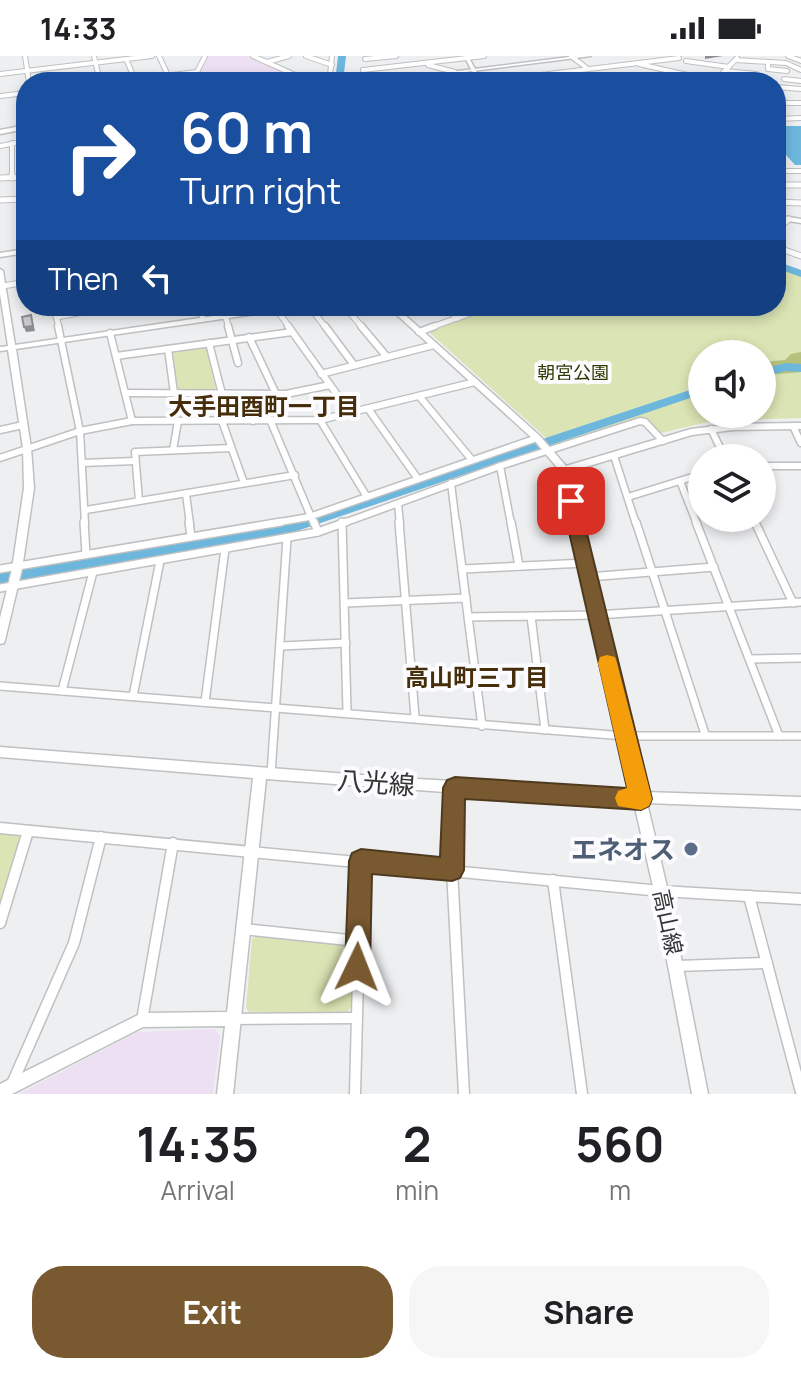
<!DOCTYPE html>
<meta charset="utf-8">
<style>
:root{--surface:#fff;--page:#f6f6f6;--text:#202124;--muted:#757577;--accent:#79592f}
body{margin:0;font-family:Manrope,"Noto Sans JP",sans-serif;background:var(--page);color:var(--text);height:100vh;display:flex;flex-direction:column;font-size:30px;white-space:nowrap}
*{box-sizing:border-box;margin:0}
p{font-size:26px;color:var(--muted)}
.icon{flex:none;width:44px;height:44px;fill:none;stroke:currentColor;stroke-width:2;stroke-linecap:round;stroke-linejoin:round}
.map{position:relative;height:1038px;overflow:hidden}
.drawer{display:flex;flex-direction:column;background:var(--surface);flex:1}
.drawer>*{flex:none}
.guide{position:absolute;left:16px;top:16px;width:770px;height:244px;border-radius:32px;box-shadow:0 4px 12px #0003;background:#1a4fa0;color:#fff;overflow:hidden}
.tools{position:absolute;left:688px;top:284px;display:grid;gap:16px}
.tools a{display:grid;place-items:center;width:88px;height:88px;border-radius:50%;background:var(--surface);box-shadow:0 4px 12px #0003;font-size:40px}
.pin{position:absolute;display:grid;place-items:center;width:68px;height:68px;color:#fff;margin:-34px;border-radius:16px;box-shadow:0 4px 12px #0006}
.me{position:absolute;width:88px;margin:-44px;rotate:2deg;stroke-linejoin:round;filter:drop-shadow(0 0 6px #0008)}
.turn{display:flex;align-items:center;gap:28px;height:168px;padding:0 32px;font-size:36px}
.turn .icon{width:104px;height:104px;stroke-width:2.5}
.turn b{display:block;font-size:56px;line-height:68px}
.then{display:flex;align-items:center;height:76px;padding:0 32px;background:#0003;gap:16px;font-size:30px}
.eta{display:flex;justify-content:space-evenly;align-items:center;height:136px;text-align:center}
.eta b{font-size:48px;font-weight:700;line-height:56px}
.cta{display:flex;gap:16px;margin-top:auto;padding:16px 32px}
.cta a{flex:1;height:92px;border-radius:32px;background:var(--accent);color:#fff;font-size:32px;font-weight:700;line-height:92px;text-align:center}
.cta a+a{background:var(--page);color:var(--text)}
.status{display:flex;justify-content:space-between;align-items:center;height:56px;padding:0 40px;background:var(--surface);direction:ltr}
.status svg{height:22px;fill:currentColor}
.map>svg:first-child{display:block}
.industrial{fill:#ede0f3}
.green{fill:#dbe4b4;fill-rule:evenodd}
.forest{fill:#b5c07b}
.water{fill:#6db7dd}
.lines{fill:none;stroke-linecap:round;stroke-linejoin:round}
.river{fill:#6db7dd;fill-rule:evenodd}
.street-far4-casing{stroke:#bfc0c2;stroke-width:6}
.street-far3-casing{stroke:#bfc0c2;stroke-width:7}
.street-far2-casing{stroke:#bfc0c2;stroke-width:9}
.street-far1-casing{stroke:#bfc0c2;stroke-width:10}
.street-casing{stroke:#bfc0c2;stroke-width:13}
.secondary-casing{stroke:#bfc0c2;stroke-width:3}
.primary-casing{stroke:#bfc0c2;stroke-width:3}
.street-far4{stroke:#fff;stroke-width:4}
.street-far3{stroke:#fff;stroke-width:5}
.street-far2{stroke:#fff;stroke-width:6}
.street-far1{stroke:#fff;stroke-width:7}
.street{stroke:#fff;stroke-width:10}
.secondary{fill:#fff;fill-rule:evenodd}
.primary{fill:#fff;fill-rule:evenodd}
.shaded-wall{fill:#8e8e90}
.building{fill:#cbcbce;stroke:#8e8e90;stroke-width:2}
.route{fill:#79592f;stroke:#4f3a1f;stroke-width:2}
.slow{fill:#f59e0b}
.service-dot{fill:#5c6f8a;stroke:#fcfcff;stroke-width:3}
.labels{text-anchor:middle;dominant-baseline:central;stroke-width:8;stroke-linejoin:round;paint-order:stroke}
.far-park-label{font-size:18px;fill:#313700;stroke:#fcfcff}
.street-label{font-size:22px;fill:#343435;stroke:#fcfcff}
.neighbourhood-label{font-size:24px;font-weight:bold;fill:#462e0b;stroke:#fcfcff}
.near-street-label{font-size:26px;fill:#343435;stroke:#fcfcff}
.near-service-label{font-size:26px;font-weight:bold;fill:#4e5e75;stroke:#fcfcff;text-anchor:end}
</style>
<div class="status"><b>14:33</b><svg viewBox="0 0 49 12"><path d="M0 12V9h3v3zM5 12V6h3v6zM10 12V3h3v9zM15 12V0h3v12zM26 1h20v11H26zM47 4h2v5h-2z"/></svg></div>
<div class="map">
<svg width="801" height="1038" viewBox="0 0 801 1038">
<rect width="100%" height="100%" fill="#eeeff1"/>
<g class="industrial">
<polygon points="207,0 250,0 308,26 189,26"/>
<polygon points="214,973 220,980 213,1038 19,1038 137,976"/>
</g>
<g class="green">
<path d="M776 210 801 220V362L712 365 661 377 643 363 554 389 429 276 496 250H776ZM702 298H762V358H702Z"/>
<polygon points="206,289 216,335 177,335 170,294"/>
<polygon points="0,778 18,779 20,783 0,850"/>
<polygon points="256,880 349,890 352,894 351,951 347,956 249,956 246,952 252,883"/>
</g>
<polygon class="forest" points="801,296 801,316 767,319 762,315 762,306 785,304 791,298"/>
<polygon class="water" points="776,70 801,70 801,109 795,109 776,88"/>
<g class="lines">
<g class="river">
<polygon points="338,0 346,0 343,26 335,26"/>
<polygon points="776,205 801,214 801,221 776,212"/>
<polygon points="786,307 801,308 801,316 786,315 762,321 762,313"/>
<polygon points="702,330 702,338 288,478 0,528 0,516 287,468"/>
</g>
<defs>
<g id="street-far4">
<polyline points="25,0 29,26"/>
<polyline points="94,0 100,26"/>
<polyline points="159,0 171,26"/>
<polyline points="253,0 302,22"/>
<polyline points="306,0 332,9"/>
<polyline points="571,0 588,13"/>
<polyline points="788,0 801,5"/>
<polyline points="126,3 136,26"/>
<polyline points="365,3 396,0"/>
<polyline points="735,4 786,7 801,14"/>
<polyline points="686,5 729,11"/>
<polyline points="267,6 289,0"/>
<polyline points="768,6 768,13 787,15"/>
<polyline points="639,8 718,26"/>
<polyline points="428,9 455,16"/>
<polyline points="363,14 484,0"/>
<polyline points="576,15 592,26"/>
<polyline points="725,15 756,18 754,26"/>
<polyline points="0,18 152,0"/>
<polyline points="632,20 654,23"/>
<polyline points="784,23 801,25"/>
<polyline points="113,26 197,16"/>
<polyline points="187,26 197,16 205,0"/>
<polyline points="281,26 330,19 332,0"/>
<polyline points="484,26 679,2"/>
<polyline points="593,26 631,22"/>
<polyline points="714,26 737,2"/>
<polyline points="776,31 801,33"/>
<polyline points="0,40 26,37"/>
<polyline points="776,47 801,47"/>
<polyline points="776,63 801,62"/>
<polyline points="12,87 12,120"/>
<polyline points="0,90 26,85"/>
<polyline points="776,115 801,115"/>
</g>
<g id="street-far3">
<polyline points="12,118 12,122"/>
<polyline points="0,122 26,121"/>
<polyline points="776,129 801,129"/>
<polyline points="0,144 26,143"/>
<polyline points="776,146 801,147"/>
<polyline points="776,174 789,163"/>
<polyline points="776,191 801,200"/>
<polyline points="3,230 26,226"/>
<polyline points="54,250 59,272"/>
<polyline points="200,250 203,263"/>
<polyline points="233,250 235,258"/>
<polyline points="309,250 326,272"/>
<polyline points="344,250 363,272"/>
<polyline points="444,250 458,262"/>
<polyline points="276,253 290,272"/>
<polyline points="399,257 420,250"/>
<polyline points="225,259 229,272"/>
<polyline points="56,261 116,250"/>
<polyline points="429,272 491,250"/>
</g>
<g id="street-far2">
<polyline points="58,270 80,375 85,468"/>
<polyline points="228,270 238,307"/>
<polyline points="288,270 351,358"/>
<polyline points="325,270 354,309"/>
<polyline points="361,270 387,301"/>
<polyline points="419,276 435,270"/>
<polyline points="110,277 132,365"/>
<polyline points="249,281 276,338"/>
<polyline points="209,287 222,338"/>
<polyline points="168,293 174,337"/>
<polyline points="116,300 292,276"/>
<polyline points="321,318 434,289"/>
<polyline points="126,337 286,338 330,329"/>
<polyline points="419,340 472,404"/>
<polyline points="369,354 418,423"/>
<polyline points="320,364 367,441"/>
<polyline points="222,365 244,427"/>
<polyline points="253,365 258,338"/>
<polyline points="271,366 314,468"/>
<polyline points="793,370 801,387"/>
<polyline points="711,373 725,402"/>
<polyline points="0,374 23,369"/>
<polyline points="173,394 178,365"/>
<polyline points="614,400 636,468"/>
<polyline points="0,402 80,375 132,365 320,364 475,326"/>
<polyline points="82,407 135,405"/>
<polyline points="500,410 511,468"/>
<polyline points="762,410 801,410"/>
<polyline points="680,425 697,468"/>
<polyline points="451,427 456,468"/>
<polyline points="186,438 190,468"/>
<polyline points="628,441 702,418"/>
<polyline points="139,445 135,396 231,392"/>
<polyline points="398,448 400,468"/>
<polyline points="86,454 295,419"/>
<polyline points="753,462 756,468"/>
<polyline points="269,468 309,461 537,382"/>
<polyline points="341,468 500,410 640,365 645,366 663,385"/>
</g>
<g id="street-far1">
<polyline points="84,466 86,498"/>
<polyline points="189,466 191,480"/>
<polyline points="314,466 318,476"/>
<polyline points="342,466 347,656"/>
<polyline points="399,466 415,661"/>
<polyline points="456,466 482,670"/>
<polyline points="511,466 519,510"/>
<polyline points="636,466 705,678"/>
<polyline points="696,466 779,680"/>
<polyline points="755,466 793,547"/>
<polyline points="0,513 281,466"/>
<polyline points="462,513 585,507"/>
<polyline points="588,521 714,511"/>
<polyline points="0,532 318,476 346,466"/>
<polyline points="345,547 466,542"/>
<polyline points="531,560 545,674"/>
<polyline points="469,561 596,559 801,546"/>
<polyline points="281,590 346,587"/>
<polyline points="750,603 801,602"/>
<polyline points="0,630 625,680 801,680"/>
<polyline points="62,635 93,516"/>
<polyline points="133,640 160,505"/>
<polyline points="205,646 225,493"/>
<polyline points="271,718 287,482"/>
</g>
<g id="street">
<polyline points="455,732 452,814 464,1038"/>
<polyline points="0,772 661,835 801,843"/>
<polyline points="553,824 582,1038"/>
<polyline points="749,840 801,1036"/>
<polyline points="0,867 28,775"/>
<polyline points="243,873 358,885"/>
<polyline points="677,910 767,907"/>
<polyline points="235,963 356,962"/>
<polyline points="142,964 173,787"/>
<polyline points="11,1030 74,887 101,781"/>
<polyline points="355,1038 361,805"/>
</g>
<g id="secondary">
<polygon points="464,0 468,0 482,26 478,26"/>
<polygon points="776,159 801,163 801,167 776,163"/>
<polygon points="26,193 26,197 0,201 0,197"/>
<polygon points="0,213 3,215 15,289 282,250 301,250 297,252 16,293 31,392 34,432 22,513 5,584 4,587 0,588 0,562 12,513 24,432 23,392 8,294 0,295 0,291 8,290 0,238"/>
<polygon points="387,250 395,250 540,380 566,410 691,373 733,368 801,367 801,373 733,374 692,379 569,416 644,736 801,741 801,753 647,747 668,835 708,1038 692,1038 654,835 634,747 500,740 266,723 233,1038 217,1038 225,970 143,971 12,1038 0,1038 0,1028 142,957 227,956 253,722 0,701 0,691 400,722 632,735 560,415 534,384"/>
</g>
<g id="primary">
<polygon points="577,0 591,0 387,26 371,26"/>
<polygon points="26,69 26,73 0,78 0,74"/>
</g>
</defs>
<use href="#street-far4" class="street-far4-casing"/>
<use href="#street-far3" class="street-far3-casing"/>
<use href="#street-far2" class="street-far2-casing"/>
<use href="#street-far1" class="street-far1-casing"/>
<use href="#street" class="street-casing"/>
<use href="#secondary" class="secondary-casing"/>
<use href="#primary" class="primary-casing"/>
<use href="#street-far4" class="street-far4"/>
<use href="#street-far3" class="street-far3"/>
<use href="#street-far2" class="street-far2"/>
<use href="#street-far1" class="street-far1"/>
<use href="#street" class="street"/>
<use href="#secondary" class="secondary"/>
<use href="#primary" class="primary"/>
</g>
<g class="shaded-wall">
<polygon points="705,0 723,0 705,3"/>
<polygon points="31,259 35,275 26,276 24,271"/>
</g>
<polygon class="building" points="31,259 33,270 24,271 22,261"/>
<polygon class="route" points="571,439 579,445 652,743 649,750 641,754 465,743 464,814 460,822 452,825 372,818 370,911 367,920 357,923 348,920 345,911 349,805 352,797 361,793 440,801 443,732 447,724 455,721 627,732 562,445"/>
<polygon class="slow" points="607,599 615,601 617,607 652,743 649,750 641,754 618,750 615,742 618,735 627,732 598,607 600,601"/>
<circle class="service-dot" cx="691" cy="793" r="8"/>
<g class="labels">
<g class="far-park-label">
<text x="573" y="316">朝宮公園</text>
</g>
<g class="street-label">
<text transform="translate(668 866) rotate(78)">高山線</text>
</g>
<g class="neighbourhood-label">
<text x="264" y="349">大手田酉町一丁目</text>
<text x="477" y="620">高山町三丁目</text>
</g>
<g class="near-street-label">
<text transform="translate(376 726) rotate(4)">八光線</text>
</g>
<g class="near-service-label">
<text x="675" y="793">エネオス</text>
</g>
</g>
</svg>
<div class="tools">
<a><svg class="icon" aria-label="sound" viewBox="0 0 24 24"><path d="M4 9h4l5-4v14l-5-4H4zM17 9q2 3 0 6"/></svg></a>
<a><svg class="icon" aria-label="layers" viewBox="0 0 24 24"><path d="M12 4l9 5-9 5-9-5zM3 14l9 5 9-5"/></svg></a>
</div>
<div class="pin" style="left:571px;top:445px;background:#d93025"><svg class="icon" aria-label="arrive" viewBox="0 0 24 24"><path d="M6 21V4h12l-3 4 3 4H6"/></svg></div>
<svg class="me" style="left:357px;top:911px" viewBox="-20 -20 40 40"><path d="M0-17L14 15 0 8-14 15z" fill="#79592f" stroke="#fff" stroke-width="4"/></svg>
<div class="guide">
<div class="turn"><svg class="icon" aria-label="right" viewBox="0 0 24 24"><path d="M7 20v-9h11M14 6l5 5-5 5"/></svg><div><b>60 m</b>Turn right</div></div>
<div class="then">Then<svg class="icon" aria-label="left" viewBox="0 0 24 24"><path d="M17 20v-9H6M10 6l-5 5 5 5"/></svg></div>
</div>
</div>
<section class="drawer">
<div class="eta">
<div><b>14:35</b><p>Arrival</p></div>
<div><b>2</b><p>min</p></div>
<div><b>560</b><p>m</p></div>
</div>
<div class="cta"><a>Exit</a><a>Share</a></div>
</section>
